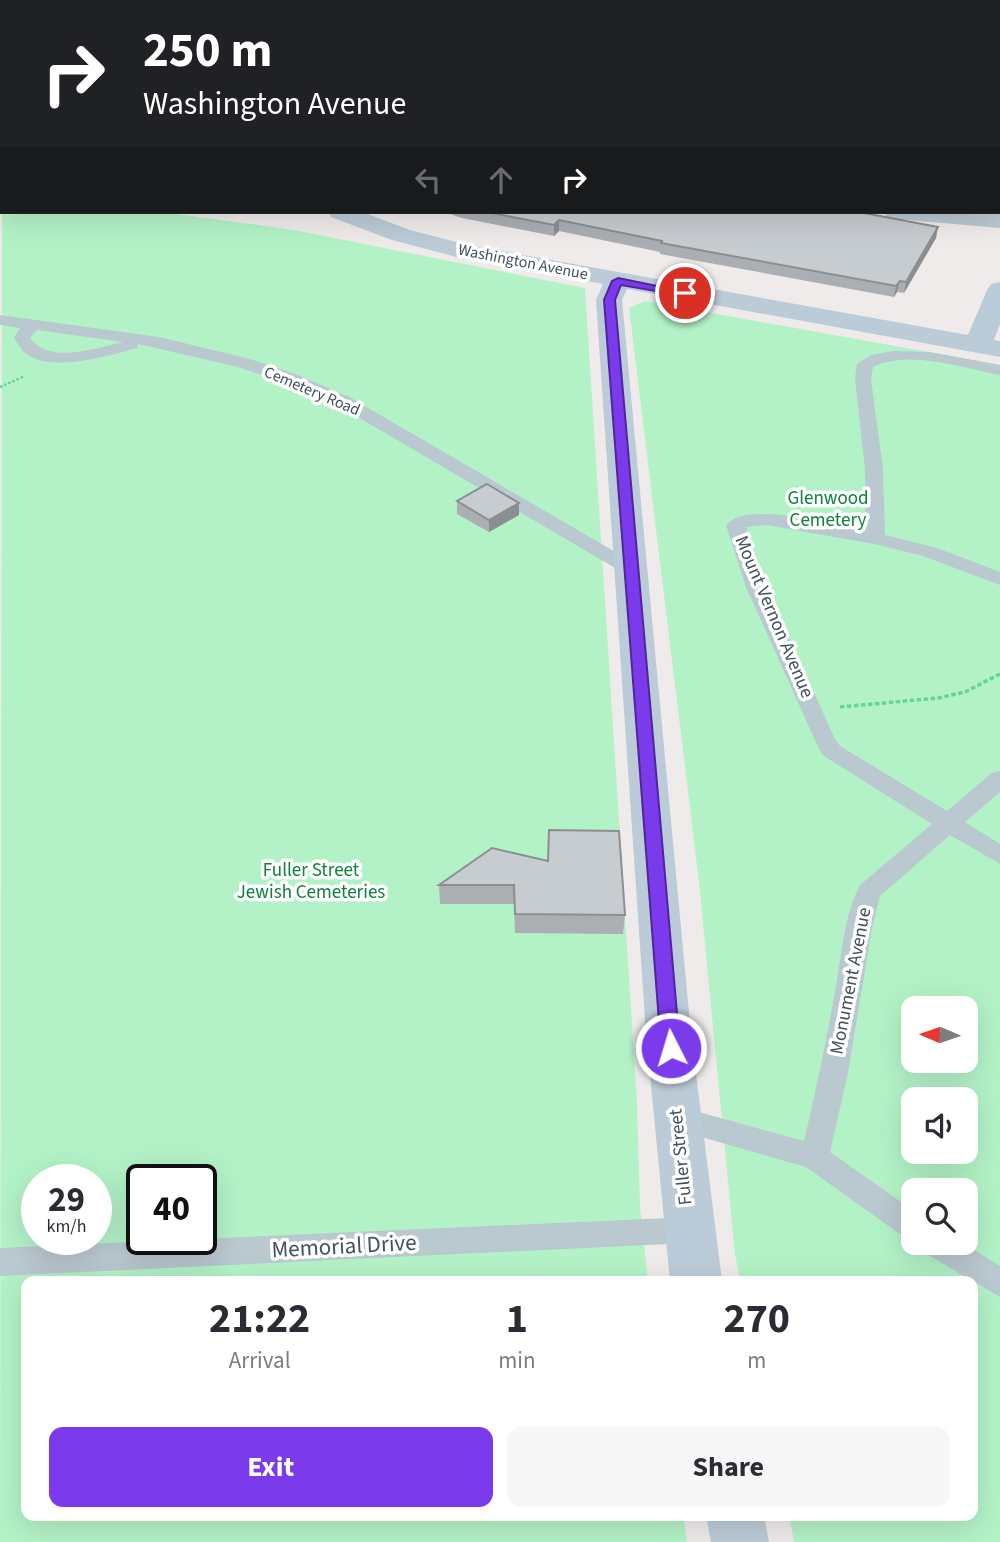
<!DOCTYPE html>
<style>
:root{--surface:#fff;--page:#f7f7f7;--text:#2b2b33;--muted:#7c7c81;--accent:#7c3aed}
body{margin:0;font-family:"Source Sans 3",sans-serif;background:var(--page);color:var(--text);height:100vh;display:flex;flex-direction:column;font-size:26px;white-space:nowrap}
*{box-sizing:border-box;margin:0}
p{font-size:23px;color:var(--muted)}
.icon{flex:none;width:38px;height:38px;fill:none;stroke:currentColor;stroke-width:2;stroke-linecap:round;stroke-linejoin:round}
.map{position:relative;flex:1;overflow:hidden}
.panel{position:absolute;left:21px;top:1276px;width:957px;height:245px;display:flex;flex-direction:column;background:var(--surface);border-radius:14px;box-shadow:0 7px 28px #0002}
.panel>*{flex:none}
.hud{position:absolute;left:0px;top:0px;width:1001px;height:214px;box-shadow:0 7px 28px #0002;background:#202124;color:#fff;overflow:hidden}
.needle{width:46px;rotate:272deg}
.fabs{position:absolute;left:901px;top:996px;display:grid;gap:14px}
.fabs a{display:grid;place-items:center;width:77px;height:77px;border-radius:14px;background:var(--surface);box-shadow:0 7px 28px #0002;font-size:35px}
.speed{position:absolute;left:21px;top:1164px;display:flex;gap:14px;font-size:35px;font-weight:700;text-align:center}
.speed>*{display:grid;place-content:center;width:91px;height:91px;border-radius:50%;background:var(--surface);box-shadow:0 7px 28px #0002;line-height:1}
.speed small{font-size:18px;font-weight:400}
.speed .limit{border:4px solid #111;border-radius:10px;background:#fff;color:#111}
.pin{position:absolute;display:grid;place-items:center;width:60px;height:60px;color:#fff;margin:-30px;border:4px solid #fff;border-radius:50%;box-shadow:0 2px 7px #0007}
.me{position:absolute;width:77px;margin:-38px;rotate:355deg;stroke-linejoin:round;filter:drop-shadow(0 0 5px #0008)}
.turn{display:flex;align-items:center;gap:24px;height:147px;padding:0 28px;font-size:32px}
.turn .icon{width:91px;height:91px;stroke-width:2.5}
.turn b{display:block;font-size:49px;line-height:60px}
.lanes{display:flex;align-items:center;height:66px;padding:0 28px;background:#0003;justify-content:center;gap:35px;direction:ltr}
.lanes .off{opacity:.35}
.eta{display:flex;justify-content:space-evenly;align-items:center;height:119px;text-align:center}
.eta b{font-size:42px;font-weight:700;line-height:49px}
.button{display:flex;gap:14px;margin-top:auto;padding:14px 28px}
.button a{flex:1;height:80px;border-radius:14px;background:var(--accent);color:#fff;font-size:28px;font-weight:700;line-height:80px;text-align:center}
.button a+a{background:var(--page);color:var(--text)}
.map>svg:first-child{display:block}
.green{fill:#b3f2c7;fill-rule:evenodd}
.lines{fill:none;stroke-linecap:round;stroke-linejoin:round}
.stream{fill:#7ce4f3;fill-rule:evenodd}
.highway-casing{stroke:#698eab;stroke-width:3}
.path-far1{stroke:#69d296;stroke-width:2.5;stroke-dasharray:2.5 2;stroke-linecap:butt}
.path{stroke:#69d296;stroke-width:3.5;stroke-dasharray:4.5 2.5;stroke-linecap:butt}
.lane{fill:#bac8d0;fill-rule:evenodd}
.street{fill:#bac8d0;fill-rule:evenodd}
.secondary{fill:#bbcbd7;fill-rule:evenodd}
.highway{fill:#7ea3c0;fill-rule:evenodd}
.wall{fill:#abafb4}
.shaded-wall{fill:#8b8f92}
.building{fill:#c7ccd1;stroke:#8b8f92;stroke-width:2}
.route{fill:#7c3aed;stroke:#51269a;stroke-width:2}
.labels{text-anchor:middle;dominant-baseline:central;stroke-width:7;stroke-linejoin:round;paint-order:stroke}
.far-street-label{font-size:16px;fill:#42515a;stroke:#fff}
.park-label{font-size:19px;fill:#0e803e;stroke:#fff}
.street-label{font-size:19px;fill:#42515a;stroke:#fff}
.near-street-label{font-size:23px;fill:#42515a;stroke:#fff}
</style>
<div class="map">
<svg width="1000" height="1542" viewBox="0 0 1000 1542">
<rect width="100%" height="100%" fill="#efebeb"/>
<g class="green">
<path d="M2 206V212H161L294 230 585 288 637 1103 640 1207 648 1281H26V1516H683L687 1542H0ZM37 1180H96V1239H37ZM142 1180H201V1239H142Z"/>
<path d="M645 301 1000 365V1542H794L789 1516H973V1281H740L735 1254 699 882 629 308ZM914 1008H966V1060H914ZM914 1099H966V1152H914ZM914 1190H966V1242H914Z"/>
</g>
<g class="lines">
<polygon class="stream" points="707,0 715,0 704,2"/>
<defs>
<g id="highway">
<polygon points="452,0 474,0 475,2 453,2"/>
<polygon points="514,0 537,0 538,2 515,2"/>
<polygon points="774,0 793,0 773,2"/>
<rect x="999" y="152" width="1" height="15"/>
</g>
</defs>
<use href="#highway" class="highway-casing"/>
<polyline class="path-far1" points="0,387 25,376"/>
<polyline class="path" points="840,707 938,698 965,692 1000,674"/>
<g class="lane">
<path d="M0 315 159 337 250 359 298 375 351 398 636 564 639 568 636 572H622L339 406 286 383 238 367 138 344 137 348C108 356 48 374 24 352 20 348 17 342 14 338L20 328 0 325ZM37 330 123 342C96 348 50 365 30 338Z"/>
<path d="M893 351 930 352 1000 365V375C962 368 910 349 873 367L871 379 883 469 885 535 937 548 1000 572V585L923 556 874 544 767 525 746 527 766 587 835 739 840 746 947 811 992 773 1000 771V792L965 822 1000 844V864L950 835 880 896 872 928 848 1073 830 1152 914 1211V1241L904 1237 806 1167 677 1130 667 1126 663 1118 667 1110 677 1106 804 1141C816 1090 827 1038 836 986 842 954 844 915 860 885L932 824 824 756 819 749 746 587 726 525C746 500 836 525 865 531V469L855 379 857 364 871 355Z"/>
<polygon points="689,1217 699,1220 704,1230 699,1240 689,1243 0,1276 0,1248"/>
<polygon points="919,1242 961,1242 1000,1266 1000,1297 923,1252"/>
</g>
<g class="street">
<polygon points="344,0 365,0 343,2"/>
<rect x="0" y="98" width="2" height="13"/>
<polygon points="884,212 1000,214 1000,228 896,219 887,217"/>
</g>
<g class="secondary">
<polygon points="328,212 362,212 410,230 468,245 968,335 987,290 991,284 1000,282 1000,324 994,340 1000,341 1000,357 627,289 622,300 691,1034 722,1281 670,1281 646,1034 596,300 603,284 468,260 392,240 331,217"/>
<polygon points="706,1516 764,1516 769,1542 711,1542"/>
</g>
<use href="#highway" class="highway"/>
</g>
<g class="wall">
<polygon points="637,0 673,0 671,2 643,2"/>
<polygon points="444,212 859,212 936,238 904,293 897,292 894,297 660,254 660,252 559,231 554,236 462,218"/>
<polygon points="457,501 519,503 519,515 489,532 457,514"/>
<polygon points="492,848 625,915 623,934 515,933 514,904 440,904 439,885"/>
</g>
<g class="shaded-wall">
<polygon points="321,0 342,0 342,2 314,2"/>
<polygon points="559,220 559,231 554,236 554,225"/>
<polygon points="938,227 936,238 904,293 906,282"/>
<polygon points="900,281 897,292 894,297 896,286"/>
<polygon points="519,503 519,515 489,532 489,520"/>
</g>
<g class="building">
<polygon points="0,0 321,0 314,2 2,2 2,89 0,88"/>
<polygon points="486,212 859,212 938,227 906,282 900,281 896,286 661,243 662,241 559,220 554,225"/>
<polygon points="487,484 519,503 489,520 457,501"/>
<polygon points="549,830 619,831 625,915 515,914 514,885 439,885 492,848 548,861"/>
</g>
<polygon class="route" points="618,278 691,293 685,296 621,285 615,300 680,1048 677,1053 671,1055 664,1053 661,1048 604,300 612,281"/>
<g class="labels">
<g class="far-street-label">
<text transform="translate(523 262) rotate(11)">Washington Avenue</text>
<text transform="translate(312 391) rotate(23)">Cemetery Road</text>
</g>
<g class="park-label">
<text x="828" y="498">Glenwood<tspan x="828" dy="22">Cemetery</tspan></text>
<text x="311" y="870">Fuller Street<tspan x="311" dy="22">Jewish Cemeteries</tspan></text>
</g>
<g class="street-label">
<text transform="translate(774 617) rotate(67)">Mount Vernon Avenue</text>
<text transform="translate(851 981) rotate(-79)">Monument Avenue</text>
<text transform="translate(681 1157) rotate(-96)">Fuller Street</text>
</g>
<g class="near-street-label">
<text transform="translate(344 1246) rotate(-3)">Memorial Drive</text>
</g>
</g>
</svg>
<div class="fabs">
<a><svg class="needle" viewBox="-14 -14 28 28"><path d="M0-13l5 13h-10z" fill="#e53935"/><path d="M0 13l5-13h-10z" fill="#7c7c81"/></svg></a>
<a><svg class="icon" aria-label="sound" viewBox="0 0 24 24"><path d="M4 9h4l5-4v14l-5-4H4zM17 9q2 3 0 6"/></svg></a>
<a><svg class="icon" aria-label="search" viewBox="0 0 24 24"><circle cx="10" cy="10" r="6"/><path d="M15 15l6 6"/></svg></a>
</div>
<div class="speed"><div>29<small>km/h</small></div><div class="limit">40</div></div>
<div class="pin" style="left:685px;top:293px;background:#d93025"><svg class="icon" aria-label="arrive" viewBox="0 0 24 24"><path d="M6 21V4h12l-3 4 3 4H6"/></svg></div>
<svg class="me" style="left:671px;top:1048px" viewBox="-20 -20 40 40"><circle r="17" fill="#7c3aed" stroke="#fff" stroke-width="3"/><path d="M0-11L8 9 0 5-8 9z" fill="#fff"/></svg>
<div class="hud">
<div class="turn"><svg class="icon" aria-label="right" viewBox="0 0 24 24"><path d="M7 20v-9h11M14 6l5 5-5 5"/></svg><div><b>250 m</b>Washington Avenue</div></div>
<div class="lanes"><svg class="icon off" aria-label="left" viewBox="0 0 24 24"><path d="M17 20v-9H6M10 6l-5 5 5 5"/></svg><svg class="icon off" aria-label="ahead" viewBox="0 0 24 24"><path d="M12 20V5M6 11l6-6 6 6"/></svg><svg class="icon" aria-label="right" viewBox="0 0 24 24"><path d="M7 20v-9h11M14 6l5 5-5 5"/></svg></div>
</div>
<section class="panel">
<div class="eta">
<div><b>21:22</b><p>Arrival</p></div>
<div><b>1</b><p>min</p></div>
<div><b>270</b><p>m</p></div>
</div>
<div class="button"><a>Exit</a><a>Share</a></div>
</section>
</div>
